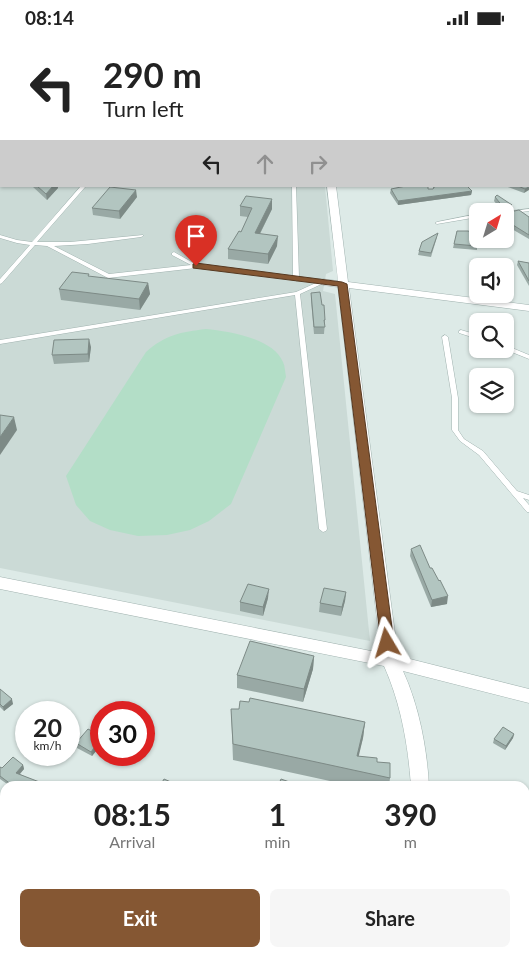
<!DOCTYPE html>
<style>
:root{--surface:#fff;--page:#f6f6f6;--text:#222;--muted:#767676;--accent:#855733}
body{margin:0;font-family:Lato,sans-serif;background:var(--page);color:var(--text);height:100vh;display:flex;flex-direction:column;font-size:19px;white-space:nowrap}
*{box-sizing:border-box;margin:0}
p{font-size:16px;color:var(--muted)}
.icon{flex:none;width:28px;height:28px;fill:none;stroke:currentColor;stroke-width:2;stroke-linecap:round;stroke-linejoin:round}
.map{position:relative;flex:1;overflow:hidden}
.side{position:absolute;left:0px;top:746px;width:530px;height:176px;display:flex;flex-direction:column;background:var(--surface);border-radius:15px 15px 0 0;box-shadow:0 1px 4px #0004}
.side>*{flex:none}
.top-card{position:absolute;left:0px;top:0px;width:530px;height:152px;box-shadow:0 1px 4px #0004;background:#fff;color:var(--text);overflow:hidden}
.needle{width:32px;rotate:38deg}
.fabs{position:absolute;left:469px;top:168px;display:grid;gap:10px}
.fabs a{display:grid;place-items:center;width:45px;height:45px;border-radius:8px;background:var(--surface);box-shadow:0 1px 4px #0004;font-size:25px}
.speed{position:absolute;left:15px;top:666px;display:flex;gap:10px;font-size:25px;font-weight:700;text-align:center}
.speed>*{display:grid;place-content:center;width:65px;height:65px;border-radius:50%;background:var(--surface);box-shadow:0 1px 4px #0004;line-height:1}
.speed small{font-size:12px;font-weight:400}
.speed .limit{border:8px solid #d22;background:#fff;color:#111}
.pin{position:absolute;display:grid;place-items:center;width:42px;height:42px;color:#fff;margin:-51px -21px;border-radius:50% 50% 50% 0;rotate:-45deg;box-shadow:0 0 5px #0007}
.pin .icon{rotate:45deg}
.me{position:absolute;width:55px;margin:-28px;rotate:353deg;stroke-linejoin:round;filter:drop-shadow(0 0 4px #0008)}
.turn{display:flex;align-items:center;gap:18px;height:105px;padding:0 20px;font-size:22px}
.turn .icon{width:65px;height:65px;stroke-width:2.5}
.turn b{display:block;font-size:35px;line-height:42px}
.lanes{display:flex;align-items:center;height:48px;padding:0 20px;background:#0003;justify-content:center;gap:25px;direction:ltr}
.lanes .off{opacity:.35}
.eta{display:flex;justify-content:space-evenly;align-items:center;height:85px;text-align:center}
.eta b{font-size:30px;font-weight:700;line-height:35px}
.action{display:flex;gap:10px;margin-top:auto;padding:10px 20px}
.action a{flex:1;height:58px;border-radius:8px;background:var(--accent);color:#fff;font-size:20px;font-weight:700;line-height:58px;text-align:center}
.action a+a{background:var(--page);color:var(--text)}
.status{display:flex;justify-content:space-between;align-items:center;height:35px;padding:0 25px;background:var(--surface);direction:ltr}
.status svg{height:14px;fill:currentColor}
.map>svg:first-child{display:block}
.built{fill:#cbdad6}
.green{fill:#b3dec7}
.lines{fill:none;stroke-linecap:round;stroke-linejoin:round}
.service-casing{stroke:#a0b2af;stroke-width:1}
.minor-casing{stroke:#a0b2af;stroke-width:1}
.secondary-casing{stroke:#9bb7b2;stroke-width:1}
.path{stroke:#7ab1aa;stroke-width:1;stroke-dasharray:1 2;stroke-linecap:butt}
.service{fill:#fff;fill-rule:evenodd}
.minor{fill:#fff;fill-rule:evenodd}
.secondary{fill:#fff;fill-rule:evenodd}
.wall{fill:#99a9a5}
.shaded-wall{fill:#7d8a86}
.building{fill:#b2c5c0;stroke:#7d8a86}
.route{fill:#855733;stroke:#563921}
</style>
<div class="status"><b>08:14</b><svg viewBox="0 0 49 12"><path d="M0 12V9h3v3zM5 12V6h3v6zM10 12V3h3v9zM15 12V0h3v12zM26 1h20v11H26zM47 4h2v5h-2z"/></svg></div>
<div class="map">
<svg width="529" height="922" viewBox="0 0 529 922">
<rect width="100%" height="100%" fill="#ddeae7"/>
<polygon class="built" points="0,86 1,151 325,151 333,236 326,239 323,256 335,259 370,606 0,533"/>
<path class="green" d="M206 294C228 296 273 303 283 327 285 331 285 337 286 342L231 469 209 486 190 495 167 500 138 501 110 495 90 486 76 470 66 441 146 317C165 300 181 297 206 294Z"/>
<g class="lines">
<defs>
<g id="service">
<polygon points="423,0 427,0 426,1 422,1"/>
<rect x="0" y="106" width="1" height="3"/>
<polygon points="81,151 86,151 37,207 70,207 143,200 143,201 141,202 88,209 54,211 109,239 191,230 172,220 172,218 174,217 197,230 293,241 292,151 296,151 299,242 320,244 326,247 300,259 327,494 326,496 323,497 319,494 295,260 0,309 0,305 296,257 318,247 296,246 294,244 196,233 108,243 47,211 35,210 2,248 0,249 0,244 30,210 17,208 0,203 0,200 17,205 32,207"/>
<polygon points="529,174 529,176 505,179 505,177"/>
<polygon points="478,179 478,182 437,189 435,188 437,187"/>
<polygon points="461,295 478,300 478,304 459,298 459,296"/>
<polygon points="445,300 448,302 458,363 458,395 464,404 483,416 517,456 529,460 529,465 523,463 529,470 529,477 527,477 479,420 460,406 452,395 452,363 442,302"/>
<polygon points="505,310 529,320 529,324 504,314"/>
</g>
<g id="minor">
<rect x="119" y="0" width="6" height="1"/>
<polygon points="265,0 274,0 274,1 266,1"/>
<path d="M327 151H336L348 247 529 270V276L349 253 398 621 529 654V668L403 636C419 671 427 713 429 751H411C408 710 401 669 384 631L0 554V542L381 618 338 252 323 250 318 247 323 244 338 246Z"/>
<polygon points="97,918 122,918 123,922 98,922"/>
<rect x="147" y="918" width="20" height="4"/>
<polygon points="254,918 277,918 276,922 253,922"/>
</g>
<polygon id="secondary" points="519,0 528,0 529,1 520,1"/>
</defs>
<use href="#service" class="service-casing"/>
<use href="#minor" class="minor-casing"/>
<use href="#secondary" class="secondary-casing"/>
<polyline class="path" points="481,1 489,0"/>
<use href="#service" class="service"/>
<use href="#minor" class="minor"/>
<use href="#secondary" class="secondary"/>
</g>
<g class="wall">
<polygon points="283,0 301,0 297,1 288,1"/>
<polygon points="32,151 58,151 58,153 47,165"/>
<polygon points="433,151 467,151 472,156 471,160 398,170 390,158 391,154 433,154"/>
<polygon points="505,151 529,151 524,158"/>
<polygon points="137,162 120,184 93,180 92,173"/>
<polygon points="495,162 512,170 511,174 505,176 502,176 494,166"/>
<polygon points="240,171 272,174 260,199 277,211 268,229 228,224 228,214 241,197 248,182 240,181"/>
<polygon points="505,178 529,182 529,204 505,190"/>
<polygon points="457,196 477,211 477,215 453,213"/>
<polygon points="437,202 431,222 418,220 419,216"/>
<polygon points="518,226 529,228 529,251 517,230"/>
<polygon points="148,248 150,259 140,275 61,265 59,254"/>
<polygon points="311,258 322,270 325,285 324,299 314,299 311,265"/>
<polygon points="91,312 89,327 54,329 52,320"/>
<polygon points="411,514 447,569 431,572 410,521"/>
<polygon points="346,557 345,566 341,581 319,577 320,568"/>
<polygon points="268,563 263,581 240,576 240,567"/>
<polygon points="314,621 313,634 303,667 237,653 237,640"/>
<polygon points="0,654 13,669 4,676 0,672"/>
<polygon points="231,674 365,687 363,703 358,721 377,727 390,743 389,751 353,751 233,725"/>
<polygon points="514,699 513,703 505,715 493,708 494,704"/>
<polygon points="101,704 101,710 92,721 77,713 76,708"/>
<polygon points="23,730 24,734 20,739 43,751 10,751 0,744 0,732 2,733"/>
<polygon points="454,918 489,918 497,922 462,922"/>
</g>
<g class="shaded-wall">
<polygon points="292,0 301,0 297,1 292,1"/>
<polygon points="53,151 58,151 58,153 47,165 46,159"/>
<polygon points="529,152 529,155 524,158 525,154"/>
<polygon points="136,155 137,162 120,184 119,176"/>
<polygon points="472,156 471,160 398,170 398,166"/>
<polygon points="272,164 272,174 255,208 255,198"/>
<polygon points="512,170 511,174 503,176 504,173"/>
<polygon points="278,201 277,211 268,229 268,219"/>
<polygon points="148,248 150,259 140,275 139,264"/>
<polygon points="89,304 91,312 89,327 88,319"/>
<polygon points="14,382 17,395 0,420 0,402"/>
<polygon points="269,554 268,563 263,581 263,572"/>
<polygon points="346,557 345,566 341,581 342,572"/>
<polygon points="448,561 447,569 431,572 432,565"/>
<polygon points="314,621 313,634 303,667 304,654"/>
<polygon points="12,664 13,669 4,676 3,672"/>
<polygon points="365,687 363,703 355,737 357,721"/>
<polygon points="514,699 513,703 505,715 506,711"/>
<polygon points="101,704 101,710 92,721 91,717"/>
<polygon points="23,730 24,734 17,742 16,738"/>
<polygon points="11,918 20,918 18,922 9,922"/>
</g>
<g class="building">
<polygon points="137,0 159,0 160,1 136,1"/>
<polygon points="444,0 466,0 466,1 443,1 445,1"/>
<polygon points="529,142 529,152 525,154 518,151 529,151"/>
<polygon points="37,151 53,151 46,159"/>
<polygon points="406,151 428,151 428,154 433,154 435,151 467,151 472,156 398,166 391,154"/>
<polygon points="110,152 136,155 119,176 92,173"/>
<polygon points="497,160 512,170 504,173 495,162"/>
<polygon points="246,161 272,164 255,198 278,201 268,219 228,214 239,196 241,197 252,173 240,171"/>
<polygon points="519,175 529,182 529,200 505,185 505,178"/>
<polygon points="457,196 468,196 478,199 477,211 454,209"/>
<polygon points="438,198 431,218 419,216 422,207"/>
<polygon points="518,226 529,228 529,246"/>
<polygon points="72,237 89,239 88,241 148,248 139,264 59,254"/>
<polygon points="320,257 322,270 324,270 325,285 324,285 325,292 314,292 311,258"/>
<polygon points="89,304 88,319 52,320 54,305"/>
<polygon points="0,380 14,382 0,402"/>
<polygon points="420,510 430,533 432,533 439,546 440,545 448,561 432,565 411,514"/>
<polygon points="248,549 269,554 263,572 240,567"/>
<polygon points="324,553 346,557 342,572 320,568"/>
<polygon points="250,606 314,621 304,654 237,640"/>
<polygon points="0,654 12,664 3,672 0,669"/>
<polygon points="250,663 365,687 357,721 377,723 377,727 390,728 390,743 233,709 231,674 239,674 240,666 249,667"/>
<polygon points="503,692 514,699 506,711 494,704"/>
<polygon points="88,694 101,701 101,704 91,717 76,708"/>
<polygon points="13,722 23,730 16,738 42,748 40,751 16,751 12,750 0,741 0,732 2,733"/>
<polygon points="164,744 180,751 160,751"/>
<polygon points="281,744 295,749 294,751 278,751"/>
<polygon points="0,860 5,861 5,918 11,918 9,922 0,922"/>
<polygon points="349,918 351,918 355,922 344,922"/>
<polygon points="462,918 489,918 497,922 470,922"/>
</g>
<polygon class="route" points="196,228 342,247 347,249 394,608 392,611 387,613 383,611 381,608 338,251 193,233 193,229"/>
</svg>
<div class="fabs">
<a><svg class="needle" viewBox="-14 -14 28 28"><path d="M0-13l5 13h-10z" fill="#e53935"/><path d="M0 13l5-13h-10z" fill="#767676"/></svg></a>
<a><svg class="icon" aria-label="sound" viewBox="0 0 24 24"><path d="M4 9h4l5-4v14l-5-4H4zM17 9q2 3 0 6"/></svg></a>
<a><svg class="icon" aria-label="search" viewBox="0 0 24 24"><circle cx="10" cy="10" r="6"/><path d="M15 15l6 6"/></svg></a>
<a><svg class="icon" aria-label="layers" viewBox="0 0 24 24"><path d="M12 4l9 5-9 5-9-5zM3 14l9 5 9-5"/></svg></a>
</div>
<div class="speed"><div>20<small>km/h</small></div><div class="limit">30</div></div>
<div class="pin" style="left:196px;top:231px;background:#d93025"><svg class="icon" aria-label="arrive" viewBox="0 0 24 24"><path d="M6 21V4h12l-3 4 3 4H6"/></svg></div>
<svg class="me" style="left:387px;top:608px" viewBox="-20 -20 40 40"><path d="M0-17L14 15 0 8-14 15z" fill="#855733" stroke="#fff" stroke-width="4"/></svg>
<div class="top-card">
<div class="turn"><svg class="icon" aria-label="left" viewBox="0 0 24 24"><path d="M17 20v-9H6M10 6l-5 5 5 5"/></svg><div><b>290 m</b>Turn left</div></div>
<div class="lanes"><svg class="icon" aria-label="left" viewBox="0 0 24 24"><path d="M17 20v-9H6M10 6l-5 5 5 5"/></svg><svg class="icon off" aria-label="ahead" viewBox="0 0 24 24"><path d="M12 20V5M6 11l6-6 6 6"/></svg><svg class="icon off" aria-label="right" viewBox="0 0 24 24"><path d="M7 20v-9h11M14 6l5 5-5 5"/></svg></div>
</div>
<section class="side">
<div class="eta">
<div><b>08:15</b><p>Arrival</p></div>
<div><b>1</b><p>min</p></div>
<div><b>390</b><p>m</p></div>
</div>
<div class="action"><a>Exit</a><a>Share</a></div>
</section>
</div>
